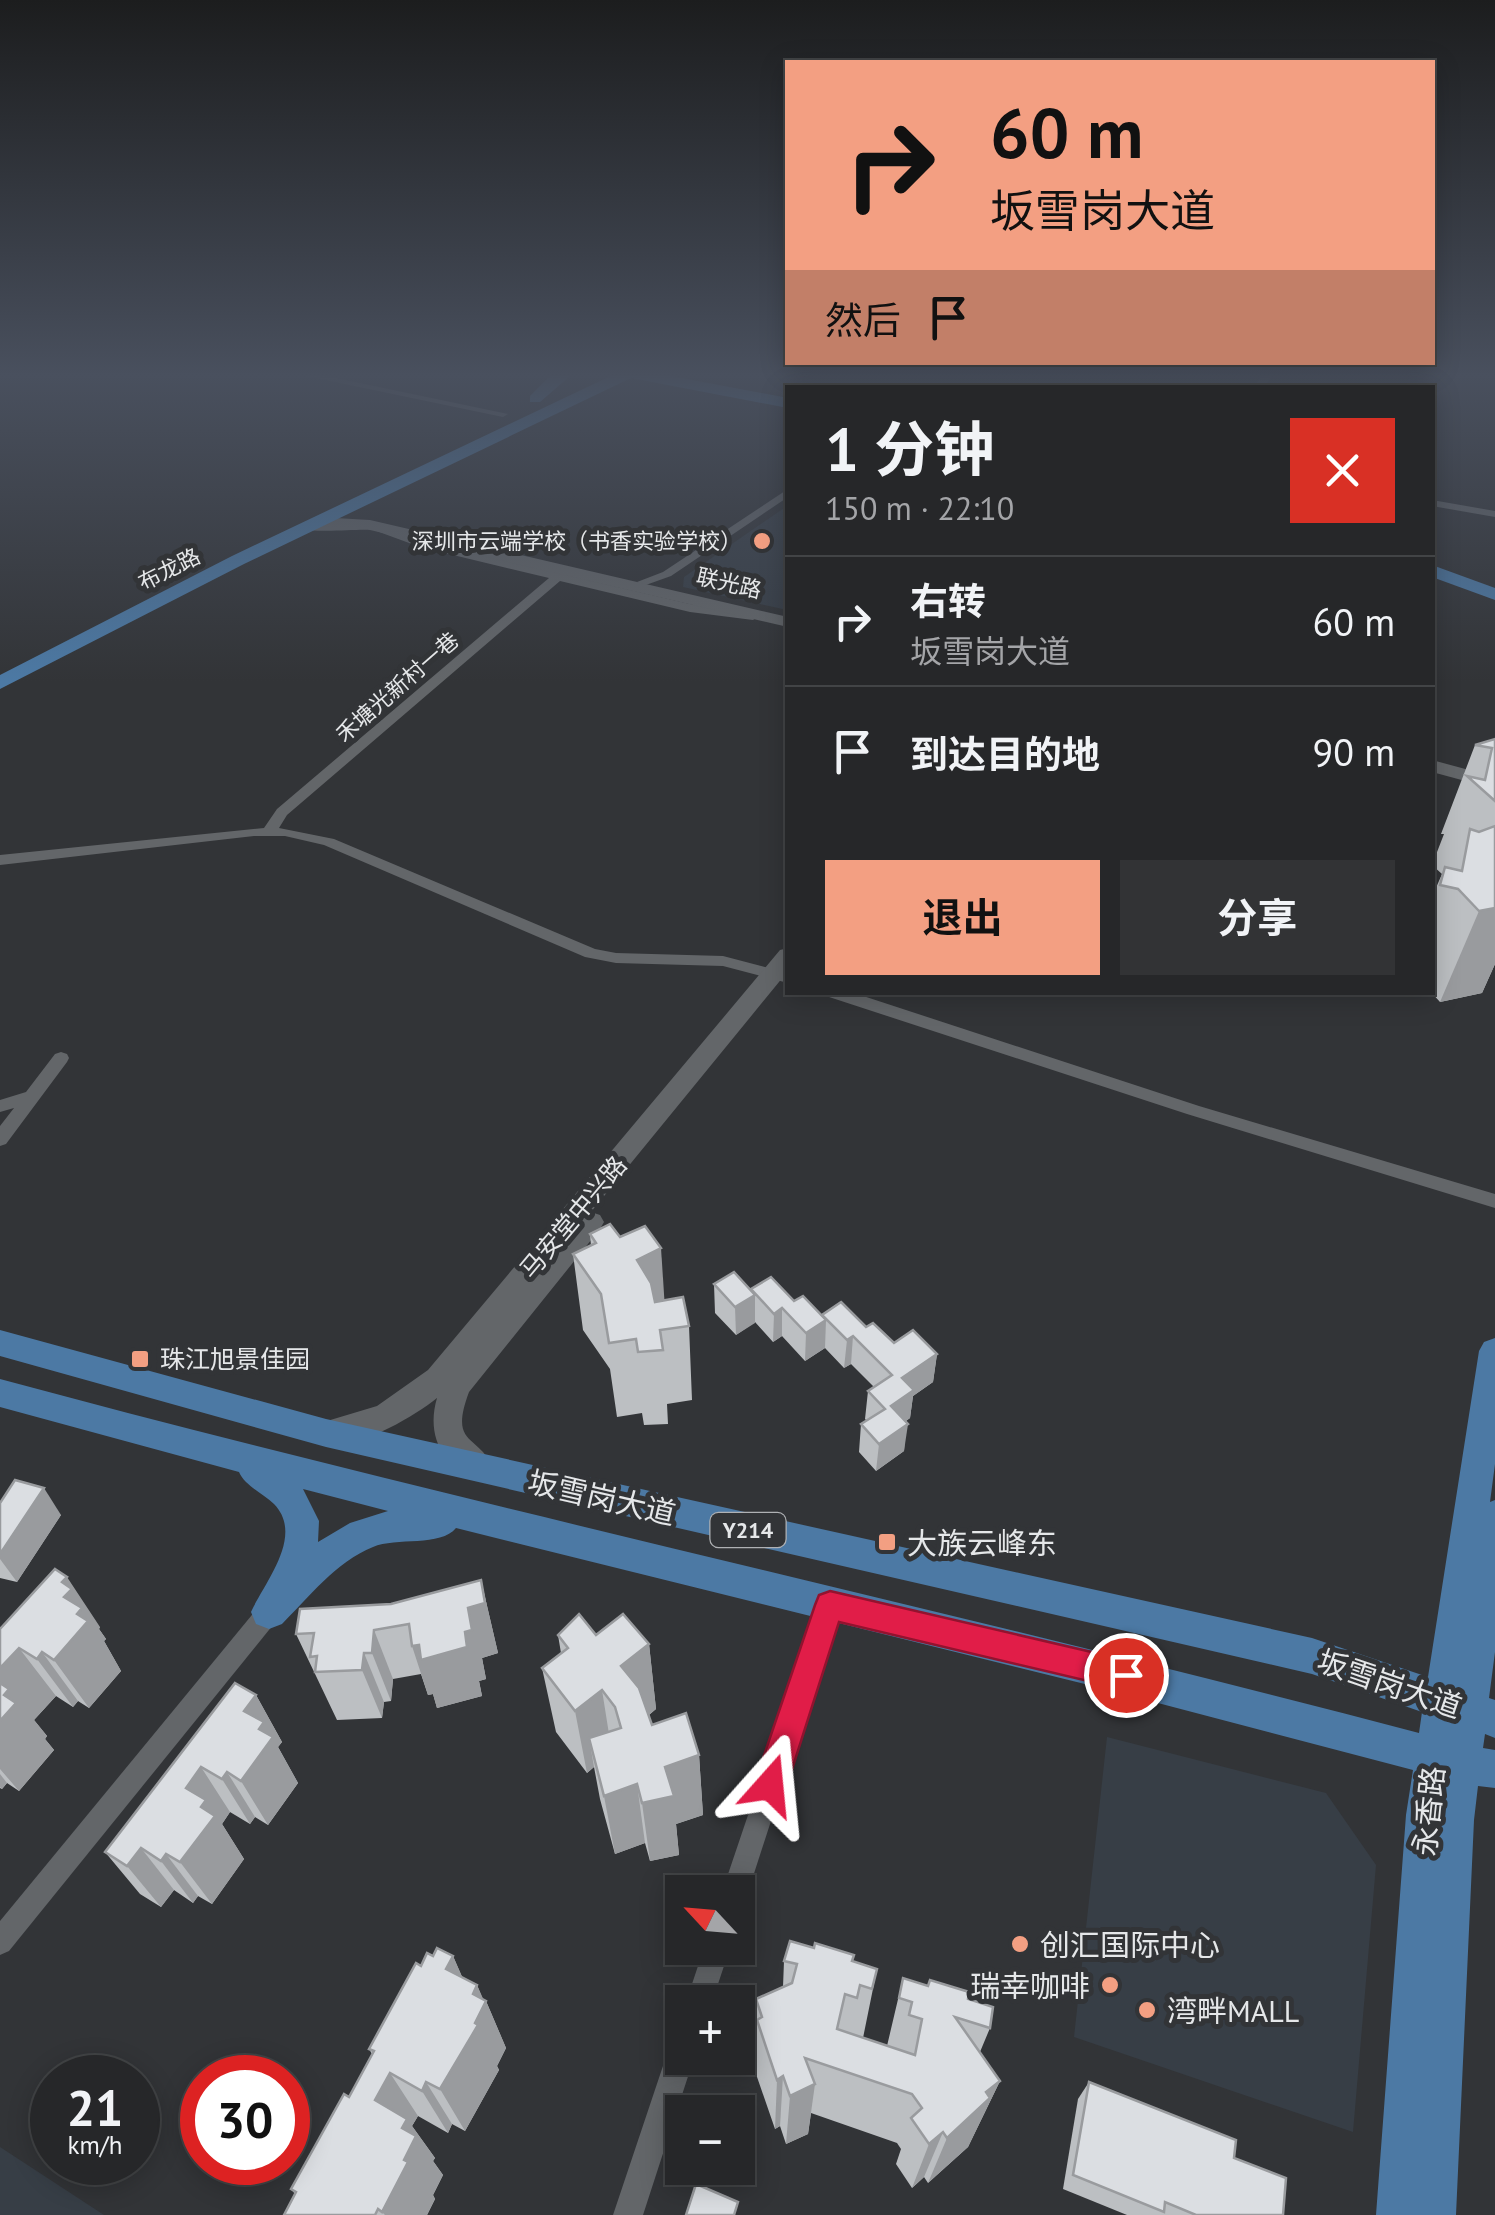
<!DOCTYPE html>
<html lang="zh">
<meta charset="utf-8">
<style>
:root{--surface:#262729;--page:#323335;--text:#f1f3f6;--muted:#a4a5a8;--line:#424446;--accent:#f39f82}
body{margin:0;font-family:"PT Sans","Noto Sans SC",sans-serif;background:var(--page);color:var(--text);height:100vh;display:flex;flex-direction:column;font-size:38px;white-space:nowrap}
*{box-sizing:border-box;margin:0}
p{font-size:32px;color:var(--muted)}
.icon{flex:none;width:55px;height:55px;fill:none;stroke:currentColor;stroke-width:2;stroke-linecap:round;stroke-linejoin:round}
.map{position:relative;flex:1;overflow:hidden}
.panel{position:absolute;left:785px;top:385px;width:650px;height:610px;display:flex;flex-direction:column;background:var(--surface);border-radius:0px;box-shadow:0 5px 25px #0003,0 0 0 2px var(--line)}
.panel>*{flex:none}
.top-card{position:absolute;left:785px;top:60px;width:650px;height:305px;border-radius:0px;box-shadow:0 5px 25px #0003,0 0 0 2px var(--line);background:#f39f82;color:#111;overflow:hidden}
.needle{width:65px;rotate:296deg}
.buttons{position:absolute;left:665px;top:1875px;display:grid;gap:20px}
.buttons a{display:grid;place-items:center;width:90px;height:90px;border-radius:0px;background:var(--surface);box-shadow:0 5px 25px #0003,0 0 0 2px var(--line);font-size:50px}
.speed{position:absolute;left:30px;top:2055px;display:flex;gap:20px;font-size:50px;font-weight:700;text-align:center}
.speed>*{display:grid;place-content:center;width:130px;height:130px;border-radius:50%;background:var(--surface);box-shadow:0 5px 25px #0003,0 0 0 2px var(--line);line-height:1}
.speed small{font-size:25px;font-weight:400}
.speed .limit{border:15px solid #d22;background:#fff;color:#111}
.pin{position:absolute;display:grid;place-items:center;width:85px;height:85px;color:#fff;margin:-42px;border:5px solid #fff;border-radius:50%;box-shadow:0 2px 10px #0007}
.me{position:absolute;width:110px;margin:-55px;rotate:18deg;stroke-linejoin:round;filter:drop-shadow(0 0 8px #0008)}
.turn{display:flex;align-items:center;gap:35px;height:210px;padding:0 40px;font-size:45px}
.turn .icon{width:130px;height:130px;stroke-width:2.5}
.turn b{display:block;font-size:70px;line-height:85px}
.then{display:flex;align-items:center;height:95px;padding:0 40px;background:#0003;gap:20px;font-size:38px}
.round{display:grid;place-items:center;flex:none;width:105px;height:105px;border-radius:0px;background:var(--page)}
.summary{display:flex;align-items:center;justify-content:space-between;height:170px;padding:0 40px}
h1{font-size:60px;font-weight:700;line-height:75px}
.cta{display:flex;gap:20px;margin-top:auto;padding:20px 40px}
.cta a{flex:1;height:115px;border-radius:0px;background:var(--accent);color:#111;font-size:40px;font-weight:700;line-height:115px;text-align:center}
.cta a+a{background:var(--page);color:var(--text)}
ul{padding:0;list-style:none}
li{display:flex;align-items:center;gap:30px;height:130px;padding:0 40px;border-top:2px solid var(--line)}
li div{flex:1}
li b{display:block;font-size:38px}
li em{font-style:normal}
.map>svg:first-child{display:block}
.built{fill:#373e46}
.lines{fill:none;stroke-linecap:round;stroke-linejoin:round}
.street{fill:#636669;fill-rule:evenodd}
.secondary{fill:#636669;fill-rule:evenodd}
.primary{fill:#4c79a4;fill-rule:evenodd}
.wall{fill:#bcbfc2}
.shaded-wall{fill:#999b9e}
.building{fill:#dbdee2;stroke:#999b9e;stroke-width:2.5}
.route{fill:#e11d48;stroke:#92132f;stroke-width:2.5}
.poi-dot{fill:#f39f82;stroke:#323437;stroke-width:4}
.labels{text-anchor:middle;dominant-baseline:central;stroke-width:10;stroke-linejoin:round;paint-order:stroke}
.far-poi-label{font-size:22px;fill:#e5e7e9;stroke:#323437;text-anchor:end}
.far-street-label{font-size:22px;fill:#e5e7e9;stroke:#323437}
.shield{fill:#323437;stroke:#afb1b4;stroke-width:2.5}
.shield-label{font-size:22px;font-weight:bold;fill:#e5e7e9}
.street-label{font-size:25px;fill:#e5e7e9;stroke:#323437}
.poi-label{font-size:25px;fill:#e5e7e9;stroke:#323437;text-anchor:start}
.near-street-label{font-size:30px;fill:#e5e7e9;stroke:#323437}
.near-poi-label{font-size:30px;fill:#e5e7e9;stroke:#323437;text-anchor:start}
</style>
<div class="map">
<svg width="1495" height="2215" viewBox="0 0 1495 2215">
<rect width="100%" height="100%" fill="#323437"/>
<g class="built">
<polygon points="787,506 787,610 683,587 684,577"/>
<polygon points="1107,1737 1326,1793 1376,1865 1353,2132 1074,2037"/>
<polygon points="0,2147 104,2215 0,2215"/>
</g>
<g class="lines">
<g class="street">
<polygon points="287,372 307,372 508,414 503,417"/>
<polygon points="1265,372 1275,372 1263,388 1253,388"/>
<polygon points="788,489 788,497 671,576 643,586 637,582 663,572"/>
<polygon points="1432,500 1495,511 1495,517 1432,506"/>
<polygon points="375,524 428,542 690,604 753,612 759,616 753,620 690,612 560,581 287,815 279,828 334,839 595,949 616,953 723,956 788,973 788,983 723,966 616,963 585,957 324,845 285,836 254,836 0,865 0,855 264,828 277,809 549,578 420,547 371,529 369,527"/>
<polygon points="824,992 851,992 1199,1106 1495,1194 1495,1208 1187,1114 826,996"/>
<polygon points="61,1052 67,1054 69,1058 67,1062 6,1144 0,1146 0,1126 14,1108 0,1112 0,1100 26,1092 55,1054"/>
<polygon points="830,1594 838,1597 841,1605 748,1892 744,1901 738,1904 738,1892 722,1892 819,1605 822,1597"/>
<polygon points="269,1601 277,1604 280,1612 277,1620 9,1951 0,1955 0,1921 261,1604"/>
<polygon points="704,1948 730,1948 712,2002 686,2002"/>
<polygon points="682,2037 682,2058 694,2058 643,2215 613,2215 668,2051 672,2041"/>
</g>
<g class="secondary">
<path d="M335 518 370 520 788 617V627L370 530C353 529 310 534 299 527Z"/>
<polygon points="1432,760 1495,777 1495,789 1432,772"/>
<path d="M788 948V971L591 1212 600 1215 604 1222 600 1229 469 1392C449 1446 477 1433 493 1467L489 1477 478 1480C442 1467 426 1435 437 1398 411 1419 350 1454 317 1442L313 1433 317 1424 377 1406 428 1370 780 950Z"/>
</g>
<g class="primary">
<polygon points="554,372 568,372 569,377 540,402 530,402 530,396"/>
<polygon points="619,372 650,372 788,398 788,408 631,378 244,564 0,689 0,675 232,556"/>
<polygon points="1432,565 1495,588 1495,600 1432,577"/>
<path d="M0 1330 326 1419 1312 1638 1428 1677 1479 1351 1484 1342 1495 1338V1464L1490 1502 1495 1500V1652L1489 1698 1495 1700V1738L1485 1734 1483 1748 1495 1750V1788L1478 1786 1474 1820 1456 2215H1376L1406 1815 1413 1770 1097 1687 456 1528C441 1547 396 1537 373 1547 336 1562 309 1597 282 1624L269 1629 256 1624 251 1612C264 1583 305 1536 274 1504 263 1493 245 1486 239 1472L0 1407V1379C471 1506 948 1609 1419 1733L1422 1712 1312 1674 326 1447 0 1356ZM303 1489 388 1511 350 1523 318 1542 319 1521Z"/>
</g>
</g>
<g class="wall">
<polygon points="1495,739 1495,964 1482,993 1440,1002 1431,992 1432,897 1442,874 1432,865 1444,834 1441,834 1475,745"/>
<polygon points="590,1234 665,1300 689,1326 692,1400 667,1404 668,1424 644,1425 642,1413 617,1417 610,1369 583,1330 573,1254 591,1246"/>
<polygon points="714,1284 751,1290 794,1301 822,1315 866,1327 894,1343 937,1354 933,1382 913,1396 910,1418 906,1421 904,1451 876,1471 859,1452 861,1424 867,1421 865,1419 868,1391 874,1387 851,1364 844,1368 825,1348 805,1361 782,1336 773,1342 755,1322 736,1335 715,1313"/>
<polygon points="0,1503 61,1515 17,1582 0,1578"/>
<polygon points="481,1580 498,1653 482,1658 486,1679 479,1681 482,1696 437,1708 433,1694 428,1695 421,1674 393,1679 391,1701 384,1702 382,1718 337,1720 296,1634 391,1604"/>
<polygon points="100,1627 99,1629 106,1639 104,1641 121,1671 89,1708 78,1701 73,1707 56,1696 34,1720 47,1736 45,1739 54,1750 19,1791 7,1783 2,1789 0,1788 0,1629"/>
<polygon points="558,1635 596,1635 649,1644 656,1709 649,1715 652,1725 699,1755 703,1815 676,1824 679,1855 650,1861 645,1843 615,1854 600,1799 594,1767 587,1773 556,1732 542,1668 561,1653"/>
<polygon points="256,1695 282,1742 278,1747 298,1783 268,1825 255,1817 250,1824 230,1812 222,1824 244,1859 212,1904 198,1896 193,1903 174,1890 161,1907 140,1894 105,1852"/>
<polygon points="433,1956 453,1956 462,1977 477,1985 483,2000 486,2001 506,2048 497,2066 499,2070 465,2131 452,2124 448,2133 418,2116 412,2126 435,2158 433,2161 443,2175 433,2195 435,2199 427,2215 284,2215 295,2194 291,2189 349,2097 372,2054 369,2049 421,1966"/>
<polygon points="784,1961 853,1961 877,1969 863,2038 887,2046 903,1978 968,1999 990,2028 980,2052 1000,2081 968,2147 928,2183 924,2177 912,2188 896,2164 901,2149 897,2143 811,2113 808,2134 786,2144 780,2126 775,2129 756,2074 756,1999 783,1987"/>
<polygon points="1089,2082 1234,2158 1283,2215 1127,2215 1063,2189 1078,2099"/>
</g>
<g class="shaded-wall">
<polygon points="1495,908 1495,964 1482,993 1440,1002 1479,911"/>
<polygon points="661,1248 666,1324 643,1335 637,1260"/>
<polygon points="755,1295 755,1323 736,1335 735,1307"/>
<polygon points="782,1308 782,1336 773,1342 774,1314"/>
<polygon points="826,1320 825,1348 805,1361 806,1333"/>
<polygon points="853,1336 851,1364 844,1368 847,1340"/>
<polygon points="937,1354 933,1382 913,1396 910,1418 888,1433 891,1406 902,1378"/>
<polygon points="908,1424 904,1451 876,1471 879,1444"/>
<polygon points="44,1488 61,1515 17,1582 0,1559 0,1554"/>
<polygon points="67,1577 100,1627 99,1629 106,1639 104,1641 121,1671 89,1708 54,1660 64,1597 62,1582"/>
<polygon points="481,1580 498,1653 482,1658 486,1679 479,1681 482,1696 437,1708 433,1694 428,1695 412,1646 465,1632 468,1608"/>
<polygon points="374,1630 393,1679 391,1701 372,1653"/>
<polygon points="649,1644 656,1709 630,1730 621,1666"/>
<polygon points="19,1648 56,1696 34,1720 47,1736 45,1739 54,1750 19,1791 0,1769 0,1668"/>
<polygon points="42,1652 78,1701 73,1707 37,1659"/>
<polygon points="364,1653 384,1702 382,1718 362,1670"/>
<polygon points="602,1690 612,1753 589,1738 594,1767 587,1773 575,1711"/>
<polygon points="256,1695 282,1742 278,1747 298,1783 268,1825 241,1781 244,1711"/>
<polygon points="699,1755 703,1815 676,1824 679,1855 650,1861 642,1803 665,1767"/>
<polygon points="201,1767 230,1812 222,1824 244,1859 212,1904 180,1862 186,1788"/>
<polygon points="227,1772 255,1817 250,1824 222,1779"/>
<polygon points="0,1774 7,1783 2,1789 0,1787"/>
<polygon points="637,1784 645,1843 615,1854 604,1796"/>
<polygon points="141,1848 174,1890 161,1907 127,1866"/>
<polygon points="166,1854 198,1896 193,1903 161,1861"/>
<polygon points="453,1956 475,2006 446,1969"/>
<polygon points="477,1985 485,2003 486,2001 506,2048 497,2066 499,2070 465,2131 440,2089 475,2023 473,1994"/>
<polygon points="390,2073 418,2116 412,2126 435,2158 433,2161 443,2175 433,2195 435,2199 427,2215 385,2215 382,2212 375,2100"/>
<polygon points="783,2076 780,2126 775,2129 777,2080"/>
<polygon points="1000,2081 968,2147 928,2183 947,2138 986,2092"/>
<polygon points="426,2082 452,2124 448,2133 422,2091"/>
<polygon points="815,2084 808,2134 786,2144 790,2096"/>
<polygon points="943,2132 924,2177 912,2188 929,2144"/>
</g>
<g class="building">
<polygon points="1495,739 1495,801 1467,776 1485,780 1492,748 1475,745"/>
<polygon points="1495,826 1495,908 1479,911 1458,889 1440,885 1445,867 1462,871 1470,829 1479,832"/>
<polygon points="610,1224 620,1237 645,1226 661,1248 637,1260 651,1283 655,1302 683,1297 689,1326 660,1330 663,1350 638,1352 636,1339 609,1343 601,1294 573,1254 596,1243 590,1234"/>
<polygon points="734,1272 755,1295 735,1307 714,1284"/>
<polygon points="771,1277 794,1301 803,1296 826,1320 806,1333 782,1308 774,1314 751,1289"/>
<polygon points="841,1302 866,1327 873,1323 894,1343 913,1330 937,1354 902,1378 914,1390 891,1406 908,1424 879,1444 861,1424 885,1409 868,1391 892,1375 853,1336 847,1340 822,1315"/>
<polygon points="15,1480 44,1488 0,1554 0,1503"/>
<polygon points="55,1569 67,1577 62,1582 72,1589 64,1597 82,1608 77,1614 88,1621 54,1660 42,1652 37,1659 19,1648 0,1668 0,1629"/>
<polygon points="481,1580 485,1603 468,1608 472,1630 465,1632 467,1647 421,1660 419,1645 412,1646 409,1624 374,1630 372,1653 364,1653 362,1670 315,1672 317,1656 310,1657 314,1633 296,1634 300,1609 391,1604"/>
<polygon points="579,1614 596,1635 623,1614 649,1644 621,1666 639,1688 652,1725 686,1713 699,1755 665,1767 674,1796 642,1803 637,1784 604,1796 589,1738 621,1728 615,1707 602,1690 575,1711 542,1668 568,1648 558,1635"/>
<polygon points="0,1683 9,1689 4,1695 16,1703 0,1721"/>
<polygon points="235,1683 256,1695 244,1711 264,1722 259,1729 273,1737 241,1781 227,1772 222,1779 201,1767 186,1788 206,1800 201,1807 215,1816 180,1862 166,1854 161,1861 141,1848 127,1866 105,1852"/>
<polygon points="790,1941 814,1948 815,1943 854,1955 852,1961 877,1969 872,1989 860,1985 857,1998 845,1994 837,2029 915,2055 922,2019 909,2015 912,2002 899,1998 903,1978 928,1986 930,1980 969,1992 968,1999 993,2007 990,2028 955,2017 1000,2081 986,2092 990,2098 947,2138 943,2132 929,2144 911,2118 922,2108 912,2094 805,2058 815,2084 790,2096 783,2076 777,2080 757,2020 762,2017 756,1999 792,1983 797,1964 784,1961"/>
<polygon points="437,1948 453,1956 446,1969 477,1985 473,1994 486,2001 475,2023 478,2025 440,2089 426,2082 422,2091 390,2073 375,2100 407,2119 402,2128 416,2136 404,2160 408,2162 382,2212 378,2209 375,2215 284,2215 296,2192 291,2189 344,2094 349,2097 374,2051 369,2049 416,1963 421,1966 427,1953 433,1956"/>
<polygon points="1089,2082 1236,2140 1234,2158 1286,2178 1283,2215 1196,2215 1165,2202 1164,2212 1073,2175"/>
<polygon points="696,2184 738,2202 734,2215 686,2215"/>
</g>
<linearGradient id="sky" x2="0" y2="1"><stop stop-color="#1c1d1e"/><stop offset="0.55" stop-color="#49505e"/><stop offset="1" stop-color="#49505e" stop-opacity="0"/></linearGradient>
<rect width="1495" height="682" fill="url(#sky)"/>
<polygon class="route" points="830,1591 1126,1660 1137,1664 1141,1675 1137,1686 1126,1690 839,1622 787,1785 782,1796 770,1801 759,1796 754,1785 815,1605 819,1595"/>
<g class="poi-dot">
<circle cx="762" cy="541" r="10"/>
<rect x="130" y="1349" width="20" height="20" rx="5"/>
<rect x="877" y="1532" width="20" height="20" rx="5"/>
<circle cx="1020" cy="1944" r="10"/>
<circle cx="1110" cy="1985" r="10"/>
<circle cx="1147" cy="2010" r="10"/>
</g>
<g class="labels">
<g class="far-poi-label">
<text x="742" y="541">深圳市云端学校（书香实验学校）</text>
</g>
<g class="far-street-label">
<text transform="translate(169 569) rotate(-27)">布龙路</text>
<text transform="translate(729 583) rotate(13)">联光路</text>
<text transform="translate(397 687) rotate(-41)">禾塘光新村一巷</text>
</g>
<rect class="shield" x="710.5" y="1513" width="75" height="34" rx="8"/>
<g class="shield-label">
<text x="748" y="1530">Y214</text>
</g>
<g class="street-label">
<text transform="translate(573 1217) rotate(-50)">马安堂中兴路</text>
</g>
<g class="poi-label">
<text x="160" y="1359">珠江旭景佳园</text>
</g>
<g class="near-street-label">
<text transform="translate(602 1497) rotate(13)">坂雪岗大道</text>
<text transform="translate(1390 1683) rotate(19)">坂雪岗大道</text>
<text transform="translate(1428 1811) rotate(-84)">永香路</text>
</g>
<g class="near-poi-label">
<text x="907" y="1542">大族云峰东</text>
<text x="1040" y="1944">创汇国际中心</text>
<text x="1090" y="1985" text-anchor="end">瑞幸咖啡</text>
<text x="1167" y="2010">湾畔MALL</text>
</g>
</g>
</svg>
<div class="buttons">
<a><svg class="needle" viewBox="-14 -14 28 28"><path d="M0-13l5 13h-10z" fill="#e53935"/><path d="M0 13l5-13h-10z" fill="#a4a5a8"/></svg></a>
<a>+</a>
<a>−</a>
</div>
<div class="speed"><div>21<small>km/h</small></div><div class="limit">30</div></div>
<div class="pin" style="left:1126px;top:1675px;background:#d93025"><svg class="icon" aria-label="arrive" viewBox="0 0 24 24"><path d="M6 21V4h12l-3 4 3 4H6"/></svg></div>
<svg class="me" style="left:770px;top:1785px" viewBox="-20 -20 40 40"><path d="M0-17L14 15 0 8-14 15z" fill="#e11d48" stroke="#fff" stroke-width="4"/></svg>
<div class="top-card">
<div class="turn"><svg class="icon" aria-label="right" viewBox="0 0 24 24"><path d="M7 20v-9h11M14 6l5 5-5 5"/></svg><div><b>60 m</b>坂雪岗大道</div></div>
<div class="then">然后<svg class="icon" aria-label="arrive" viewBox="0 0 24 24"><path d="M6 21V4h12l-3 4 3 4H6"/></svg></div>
</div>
<section class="panel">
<div class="summary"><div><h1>1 分钟</h1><p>150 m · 22:10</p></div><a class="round" style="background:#d93025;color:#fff"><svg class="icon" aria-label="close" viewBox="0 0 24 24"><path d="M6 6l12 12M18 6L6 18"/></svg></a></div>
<ul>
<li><svg class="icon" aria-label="right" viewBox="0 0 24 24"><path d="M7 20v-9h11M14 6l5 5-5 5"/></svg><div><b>右转</b><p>坂雪岗大道</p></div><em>60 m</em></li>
<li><svg class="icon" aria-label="arrive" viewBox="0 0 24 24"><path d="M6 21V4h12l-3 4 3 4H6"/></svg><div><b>到达目的地</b></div><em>90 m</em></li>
</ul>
<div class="cta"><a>退出</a><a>分享</a></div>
</section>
</div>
